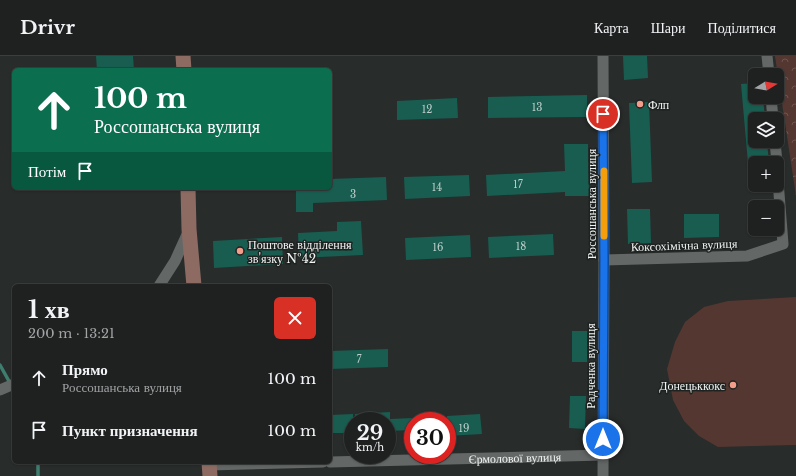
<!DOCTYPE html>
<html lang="uk">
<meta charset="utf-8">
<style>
:root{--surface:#1e2120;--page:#2b2e2d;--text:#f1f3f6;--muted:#a1a3a5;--line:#3c3e3e}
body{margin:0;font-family:"Libre Baskerville",serif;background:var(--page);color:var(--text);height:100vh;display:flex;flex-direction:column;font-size:15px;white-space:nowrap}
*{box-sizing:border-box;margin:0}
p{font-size:13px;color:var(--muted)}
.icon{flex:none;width:22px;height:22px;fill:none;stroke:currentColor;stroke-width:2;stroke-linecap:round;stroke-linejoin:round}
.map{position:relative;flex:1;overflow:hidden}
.sheet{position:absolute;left:12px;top:228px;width:320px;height:180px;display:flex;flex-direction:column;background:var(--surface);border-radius:6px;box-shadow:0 1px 3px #0004,0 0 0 1px var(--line)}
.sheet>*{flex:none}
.banner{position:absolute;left:12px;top:12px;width:320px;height:122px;border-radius:6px;box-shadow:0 1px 3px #0004,0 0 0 1px var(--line);background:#0b6e4f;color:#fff;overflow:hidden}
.needle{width:26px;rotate:79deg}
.fabs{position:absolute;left:748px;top:12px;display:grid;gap:8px}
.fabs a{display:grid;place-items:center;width:36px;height:36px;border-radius:6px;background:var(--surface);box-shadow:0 1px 3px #0004,0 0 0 1px var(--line);font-size:20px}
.speed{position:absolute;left:344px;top:356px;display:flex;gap:8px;font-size:20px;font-weight:700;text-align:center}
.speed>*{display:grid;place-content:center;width:52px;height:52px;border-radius:50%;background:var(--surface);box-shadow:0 1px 3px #0004,0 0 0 1px var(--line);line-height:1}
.speed small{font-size:10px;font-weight:400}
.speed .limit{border:6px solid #d22;background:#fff;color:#111}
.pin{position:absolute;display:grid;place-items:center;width:34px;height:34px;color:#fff;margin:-17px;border:2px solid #fff;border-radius:50%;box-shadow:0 1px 4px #0007}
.me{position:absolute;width:44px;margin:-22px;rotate:0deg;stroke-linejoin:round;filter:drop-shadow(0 0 3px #0008)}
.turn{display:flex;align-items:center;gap:14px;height:84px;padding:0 16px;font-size:18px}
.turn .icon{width:52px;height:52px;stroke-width:2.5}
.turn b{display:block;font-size:28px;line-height:34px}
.then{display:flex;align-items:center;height:38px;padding:0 16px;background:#0003;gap:8px;font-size:15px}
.round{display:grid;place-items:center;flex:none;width:42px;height:42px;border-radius:6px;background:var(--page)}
.overview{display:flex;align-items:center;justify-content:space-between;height:68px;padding:0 16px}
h1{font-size:24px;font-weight:700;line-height:30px}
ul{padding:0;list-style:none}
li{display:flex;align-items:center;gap:12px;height:52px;padding:0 16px}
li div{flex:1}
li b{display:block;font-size:15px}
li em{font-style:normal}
header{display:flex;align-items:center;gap:24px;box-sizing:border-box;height:56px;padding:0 20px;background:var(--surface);border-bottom:1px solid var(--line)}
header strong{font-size:19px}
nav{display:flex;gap:22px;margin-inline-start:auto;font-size:14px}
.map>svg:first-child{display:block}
.park{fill:url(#park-crowns)}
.pitch{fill:#553731}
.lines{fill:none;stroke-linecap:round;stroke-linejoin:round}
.stream{stroke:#3d7e6f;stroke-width:3.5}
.building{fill:#185d50}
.street{stroke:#636867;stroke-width:11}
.secondary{stroke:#8d6b63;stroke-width:15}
.route-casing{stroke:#114b97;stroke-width:10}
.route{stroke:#1a73e8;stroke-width:7}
.slow{stroke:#f59e0b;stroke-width:7}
.poi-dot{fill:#f49d8b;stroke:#1e2321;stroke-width:1.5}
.labels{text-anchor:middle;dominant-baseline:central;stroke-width:3;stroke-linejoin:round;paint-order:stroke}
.number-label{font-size:10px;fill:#bbceca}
.poi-label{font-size:12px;fill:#f1f4f3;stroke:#1e2321;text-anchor:start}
.street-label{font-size:12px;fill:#f1f4f3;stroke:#1e2321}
</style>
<header>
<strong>Drivr</strong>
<nav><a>Карта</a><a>Шари</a><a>Поділитися</a></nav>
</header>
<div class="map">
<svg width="796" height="420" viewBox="0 0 796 420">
<defs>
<pattern id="park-crowns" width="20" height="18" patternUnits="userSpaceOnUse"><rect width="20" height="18" fill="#553731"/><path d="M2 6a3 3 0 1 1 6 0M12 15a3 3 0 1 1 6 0" fill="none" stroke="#6e554f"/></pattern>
</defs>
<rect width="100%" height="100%" fill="#282c2b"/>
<polygon class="park" points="775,0 796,0 796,140"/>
<polygon class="pitch" points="796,241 796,389 718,391 699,380 684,365 673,344 667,313 675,286 685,266 704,251 728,245"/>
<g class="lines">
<g class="stream">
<polyline points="0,309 10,327"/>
<polyline points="38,406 38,420"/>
</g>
</g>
<g class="building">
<polygon points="96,0 133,0 134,14 97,14"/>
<polygon points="623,0 647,0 648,22 624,24"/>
<polygon points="755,27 755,41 763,41 765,63 755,63 755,85 767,85 769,107 748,107 741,28"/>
<polygon points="587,39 587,61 488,62 488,41"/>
<polygon points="457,42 458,62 397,64 397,45"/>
<polygon points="649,46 652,126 632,127 629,47"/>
<polygon points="564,88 588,88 589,140 565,140 565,136 487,140 486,119 565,115"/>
<polygon points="469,119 470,140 405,143 404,121"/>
<polygon points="386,121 387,144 313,147 313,156 296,156 296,132 330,132 330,123"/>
<polygon points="627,153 650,153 651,187 628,188"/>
<polygon points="684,158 719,158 719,181 684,182"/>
<polygon points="361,165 363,199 299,202 298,177 337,175 337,166"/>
<polygon points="553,178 554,199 489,202 488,181"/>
<polygon points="470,179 471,201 406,204 405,182"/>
<polygon points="282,181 283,208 214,212 213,185"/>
<rect x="572" y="275" width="15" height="31"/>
<polygon points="388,293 388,311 330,313 330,295"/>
<polygon points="570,340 586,340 585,373 569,372"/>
<polygon points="390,356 390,363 413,362 413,374 387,375 387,365 355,365 355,358"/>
<polygon points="353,358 353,377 330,377 330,359"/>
<polygon points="480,358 482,378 447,380 447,360"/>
</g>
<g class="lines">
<g class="street">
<polyline points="603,0 604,204 603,420"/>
<polyline points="767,0 769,19"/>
<polyline points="771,41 773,63"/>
<polyline points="775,85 777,107"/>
<polyline points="604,204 747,200 783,188 777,112"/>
<polyline points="159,230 175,205 189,174"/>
<polyline points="0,334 14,328"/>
<path id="s1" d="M330 406 603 399"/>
<polyline points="209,409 323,406"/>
</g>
<g class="secondary">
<polyline points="183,0 184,14"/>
<polyline points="188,132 189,173 194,230"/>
<polyline points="209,406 210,420"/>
</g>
</g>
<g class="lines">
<defs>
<polyline id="route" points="603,383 604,204 603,58"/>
</defs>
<use href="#route" class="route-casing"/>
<use href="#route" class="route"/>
<polyline class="slow" points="604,115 604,180"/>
</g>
<g class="poi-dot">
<circle cx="640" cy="48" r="4"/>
<circle cx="240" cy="195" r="4"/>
<circle cx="733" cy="329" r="4"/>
</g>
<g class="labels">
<g class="number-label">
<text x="537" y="51">13</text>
<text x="427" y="53">12</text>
<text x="518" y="128">17</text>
<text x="437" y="131">14</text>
<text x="353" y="138">3</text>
<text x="521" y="190">18</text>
<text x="438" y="191">16</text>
<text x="359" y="303">7</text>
<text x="464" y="372">19</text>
</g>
<g class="poi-label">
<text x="648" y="48">Флп</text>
<text x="248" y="188">Поштове відділення<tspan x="248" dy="14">зв'язку №42</tspan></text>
<text x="725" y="329" text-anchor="end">Донецьккокс</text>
</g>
<g class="street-label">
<text transform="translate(591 148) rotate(-90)">Россошанська вулиця</text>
<text transform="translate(684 189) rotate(-2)">Коксохімічна вулиця</text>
<text transform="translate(590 310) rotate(-90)">Радченка вулиця</text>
<text stroke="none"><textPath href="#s1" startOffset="185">Єрмолової вулиця</textPath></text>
</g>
</g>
</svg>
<div class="fabs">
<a><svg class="needle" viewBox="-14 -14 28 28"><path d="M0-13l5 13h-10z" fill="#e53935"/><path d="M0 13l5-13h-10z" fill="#a1a3a5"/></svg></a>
<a><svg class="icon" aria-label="layers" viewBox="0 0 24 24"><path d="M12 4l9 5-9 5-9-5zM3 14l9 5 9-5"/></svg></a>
<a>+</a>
<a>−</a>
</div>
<div class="speed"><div>29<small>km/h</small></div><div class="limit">30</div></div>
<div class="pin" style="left:603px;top:58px;background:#d93025"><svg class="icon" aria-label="arrive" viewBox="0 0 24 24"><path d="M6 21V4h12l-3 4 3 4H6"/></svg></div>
<svg class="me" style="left:603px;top:383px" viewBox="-20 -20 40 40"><circle r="17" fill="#1a73e8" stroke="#fff" stroke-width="3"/><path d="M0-11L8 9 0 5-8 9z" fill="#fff"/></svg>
<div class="banner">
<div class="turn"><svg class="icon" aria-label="ahead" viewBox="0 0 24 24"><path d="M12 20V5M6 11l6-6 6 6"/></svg><div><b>100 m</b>Россошанська вулиця</div></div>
<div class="then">Потім<svg class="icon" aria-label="arrive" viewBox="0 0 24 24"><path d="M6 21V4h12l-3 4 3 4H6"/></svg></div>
</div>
<section class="sheet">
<div class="overview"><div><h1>1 хв</h1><p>200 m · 13:21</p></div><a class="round" style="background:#d93025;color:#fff"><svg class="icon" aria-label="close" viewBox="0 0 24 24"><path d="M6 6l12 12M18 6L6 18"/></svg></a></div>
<ul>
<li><svg class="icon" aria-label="ahead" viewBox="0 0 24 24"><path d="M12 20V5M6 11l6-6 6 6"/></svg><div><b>Прямо</b><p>Россошанська вулиця</p></div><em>100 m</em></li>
<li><svg class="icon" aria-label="arrive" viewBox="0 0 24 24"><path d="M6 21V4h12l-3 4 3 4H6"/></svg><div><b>Пункт призначення</b></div><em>100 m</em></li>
</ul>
</section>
</div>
